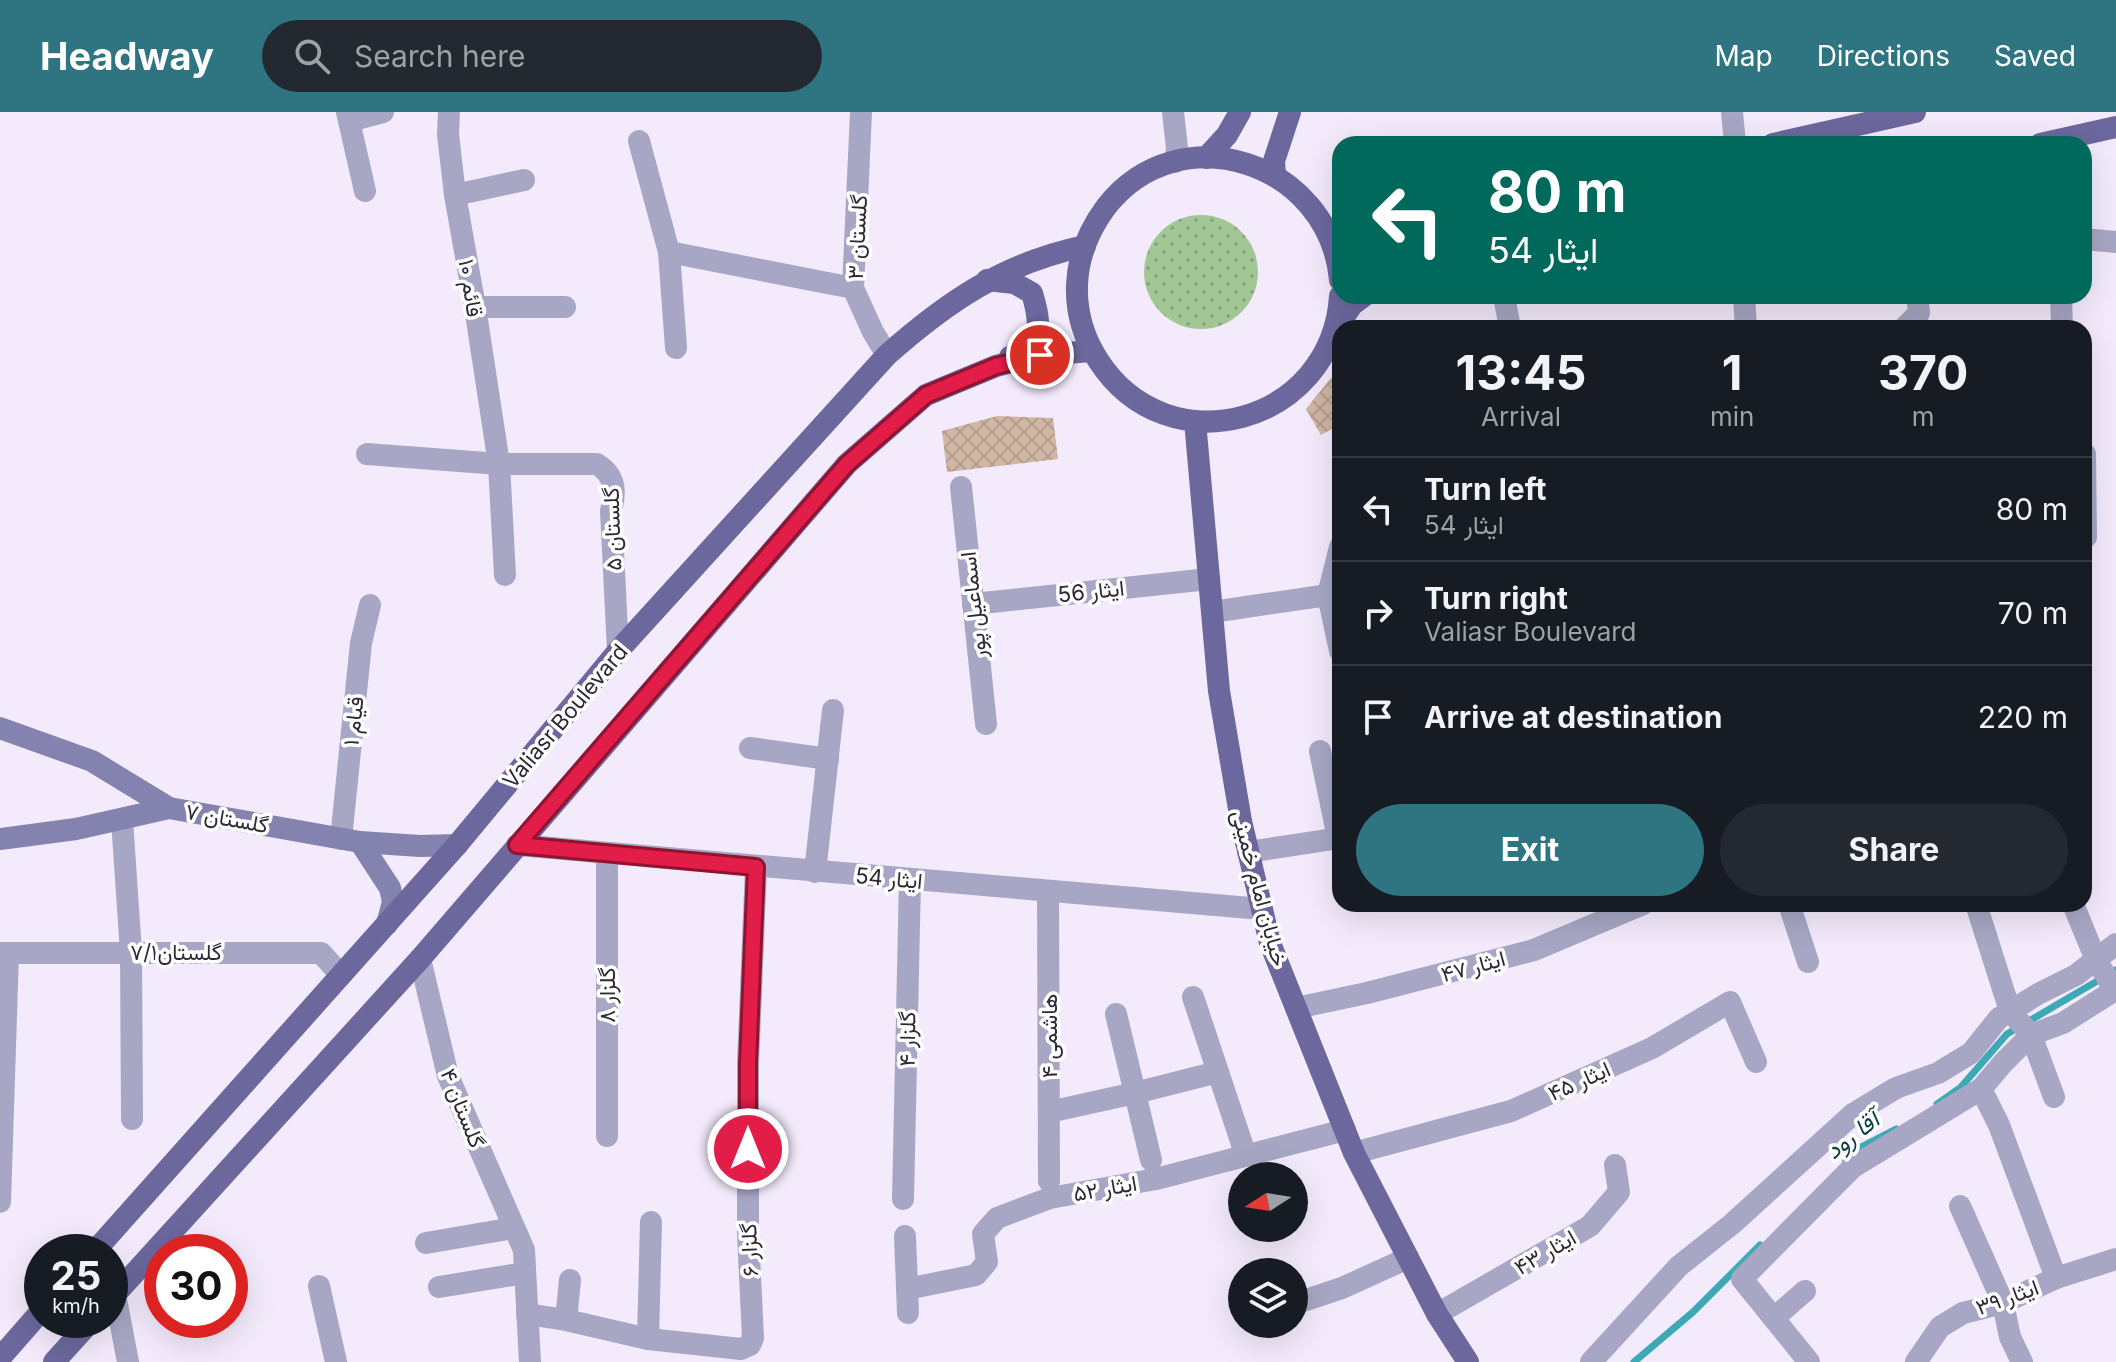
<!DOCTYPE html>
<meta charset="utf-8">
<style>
:root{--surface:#171b24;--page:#242831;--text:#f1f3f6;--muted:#9ea1a6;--line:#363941;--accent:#2e7581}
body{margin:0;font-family:Inter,Vazirmatn,sans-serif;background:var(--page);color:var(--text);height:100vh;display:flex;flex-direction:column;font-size:30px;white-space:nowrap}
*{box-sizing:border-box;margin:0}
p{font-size:26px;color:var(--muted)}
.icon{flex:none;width:44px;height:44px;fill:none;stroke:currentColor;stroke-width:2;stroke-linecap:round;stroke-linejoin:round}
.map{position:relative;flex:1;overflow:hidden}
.side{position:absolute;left:1332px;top:208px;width:760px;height:592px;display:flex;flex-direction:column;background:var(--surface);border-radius:24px;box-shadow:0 8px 32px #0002}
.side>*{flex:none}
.top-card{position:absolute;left:1332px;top:24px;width:760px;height:168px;border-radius:24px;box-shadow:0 8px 32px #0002;background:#00695c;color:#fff;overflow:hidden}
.needle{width:52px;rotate:258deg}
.buttons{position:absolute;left:1228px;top:1050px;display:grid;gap:16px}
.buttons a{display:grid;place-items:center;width:80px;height:80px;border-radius:50%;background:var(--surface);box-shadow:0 8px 32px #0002;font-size:40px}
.speed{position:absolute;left:24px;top:1122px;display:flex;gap:16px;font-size:40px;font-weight:700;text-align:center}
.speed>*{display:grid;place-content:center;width:104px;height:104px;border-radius:50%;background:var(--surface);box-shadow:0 8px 32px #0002;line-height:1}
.speed small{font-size:20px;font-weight:400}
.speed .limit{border:12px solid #d22;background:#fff;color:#111}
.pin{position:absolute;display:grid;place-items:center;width:68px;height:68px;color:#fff;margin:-34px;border:4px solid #fff;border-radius:50%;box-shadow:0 2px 8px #0007}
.me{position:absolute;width:88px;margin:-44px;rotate:0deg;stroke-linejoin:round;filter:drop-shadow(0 0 6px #0008)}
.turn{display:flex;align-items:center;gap:28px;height:168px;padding:0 24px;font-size:36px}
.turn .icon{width:104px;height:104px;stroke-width:2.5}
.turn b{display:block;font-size:56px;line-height:68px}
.eta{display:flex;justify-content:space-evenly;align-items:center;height:136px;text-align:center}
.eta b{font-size:48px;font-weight:700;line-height:56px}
.button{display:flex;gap:16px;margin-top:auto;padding:16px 24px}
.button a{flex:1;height:92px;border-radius:48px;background:var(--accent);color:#fff;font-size:32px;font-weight:700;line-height:92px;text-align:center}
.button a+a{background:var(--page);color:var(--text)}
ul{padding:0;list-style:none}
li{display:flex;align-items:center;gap:24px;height:104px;padding:0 24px;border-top:2px solid var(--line)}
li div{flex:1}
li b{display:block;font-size:30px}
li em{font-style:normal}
header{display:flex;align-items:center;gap:48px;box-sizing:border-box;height:112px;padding:0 40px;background:var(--accent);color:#fff}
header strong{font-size:38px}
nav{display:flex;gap:44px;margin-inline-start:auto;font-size:28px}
.search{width:560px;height:72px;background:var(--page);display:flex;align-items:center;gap:20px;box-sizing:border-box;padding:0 28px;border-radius:44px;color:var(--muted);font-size:30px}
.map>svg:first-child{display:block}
.green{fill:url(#green-dots)}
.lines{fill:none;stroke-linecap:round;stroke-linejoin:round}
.stream{stroke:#3ea9b6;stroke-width:7}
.building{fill:url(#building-cross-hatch)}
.minor{stroke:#a7a6c4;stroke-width:22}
.secondary{stroke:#8482ae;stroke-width:22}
.primary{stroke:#6c689e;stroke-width:22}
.route-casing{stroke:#92132f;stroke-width:20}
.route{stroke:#e11d48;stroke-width:14}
.labels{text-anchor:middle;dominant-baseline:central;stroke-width:7;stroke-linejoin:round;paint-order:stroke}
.street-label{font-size:22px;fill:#2f2934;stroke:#fff}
.water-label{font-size:24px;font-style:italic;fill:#104046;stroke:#fff}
</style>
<header>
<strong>Headway</strong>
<div class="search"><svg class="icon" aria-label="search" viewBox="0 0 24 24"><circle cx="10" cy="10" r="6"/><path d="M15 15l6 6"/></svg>Search here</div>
<nav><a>Map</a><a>Directions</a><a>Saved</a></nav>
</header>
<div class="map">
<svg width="2116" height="1250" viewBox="0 0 2116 1250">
<defs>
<pattern id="green-dots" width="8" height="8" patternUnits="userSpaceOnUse" patternTransform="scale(2)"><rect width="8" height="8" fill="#a2c794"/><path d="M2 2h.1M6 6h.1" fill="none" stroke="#84a27a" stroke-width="1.8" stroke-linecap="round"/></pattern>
<pattern id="building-cross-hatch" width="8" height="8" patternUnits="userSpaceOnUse" patternTransform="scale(2)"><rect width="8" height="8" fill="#d1b7a3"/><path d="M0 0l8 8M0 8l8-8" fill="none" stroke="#b49d8d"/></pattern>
</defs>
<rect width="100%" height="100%" fill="#f3eafb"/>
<circle class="green" cx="1201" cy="160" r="57"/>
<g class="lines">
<g class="stream">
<polyline points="1937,992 1961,975 2007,922 2116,858"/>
<polyline points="1846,1049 1861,1035 1896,1017"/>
<polyline points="1634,1250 1693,1200 1760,1133"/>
</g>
</g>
<g class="building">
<polygon points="1340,255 1340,312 1321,323 1306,297"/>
<polygon points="997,304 1053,306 1058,347 947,360 942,319"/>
</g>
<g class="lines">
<g class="minor">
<polyline points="347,0 365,79"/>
<polyline points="449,0 448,22 455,83 475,195 499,352 505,463"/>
<polyline points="861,0 853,176 873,220 887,243"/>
<polyline points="1173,0 1177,36 1175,50"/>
<polyline points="1732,0 1735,32"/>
<polyline points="349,9 383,0"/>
<polyline points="639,29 669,140 676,236"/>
<polyline points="455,83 524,68"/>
<polyline points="2084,127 2116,130"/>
<polyline points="669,140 853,176"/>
<polyline points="1504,184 1510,216"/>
<polyline points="1744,184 1746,216"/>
<polyline points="2061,184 2062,216"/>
<polyline points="475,195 565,195"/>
<polyline points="1904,216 1919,201 1917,184"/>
<path d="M367 342 499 352H597C616 364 616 380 611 399L618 539"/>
<polyline points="961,375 986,612"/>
<polyline points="2084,425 2086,425 2085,342"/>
<polyline points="1340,435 1328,483 1340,539"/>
<polyline points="973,492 1209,467"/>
<polyline points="1212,500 1328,483 1340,479"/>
<polyline points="750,636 828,647"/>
<polyline points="1320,639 1338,726"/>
<polyline points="122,708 131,840 132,1007"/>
<polyline points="341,727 361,531 370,493"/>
<polyline points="517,733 1262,797"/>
<polyline points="1248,740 1340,726"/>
<polyline points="607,742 607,1024"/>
<polyline points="815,760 833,598"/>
<polyline points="1048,779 1049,1069"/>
<polyline points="1789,792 1808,850"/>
<polyline points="1976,792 2010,899 2031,923 2054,985"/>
<polyline points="2073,792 2096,848 2116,880"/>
<polyline points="0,841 321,841 341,863"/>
<polyline points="420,847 448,964 524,1138 530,1250"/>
<polyline points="1193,885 1246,1044"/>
<polyline points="1296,896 1367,881 1534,838 1643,792"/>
<polyline points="1116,902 1151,1048"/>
<polyline points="1981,977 1999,1013 2056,1166"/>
<polyline points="1049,1000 1135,981 1218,960"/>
<polyline points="1354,1041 1511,999 1652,936 1730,890 1756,950"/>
<polyline points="903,1087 910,768"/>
<polyline points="0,1090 8,841"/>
<polyline points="1960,1094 2003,1191 2010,1225 2022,1250"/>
<polyline points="905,1124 908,1201"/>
<polyline points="426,1131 514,1116"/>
<polyline points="319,1174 336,1250"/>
<polyline points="439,1175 525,1161"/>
<polyline points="907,1177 976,1163 987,1150 983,1122 997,1106 1050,1086 1156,1067 1345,1018"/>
<polyline points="115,1182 128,1250"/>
<polyline points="1297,1191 1342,1176 1408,1146"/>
<polyline points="527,1202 566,1208 648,1227 741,1237 750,1233 753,1226 748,1122 748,952 756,755"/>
<polyline points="1437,1202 1590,1114 1619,1080 1615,1053"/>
<polyline points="1774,1206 1805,1179"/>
<polyline points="566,1208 570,1168"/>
<polyline points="648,1227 651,1110"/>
<polyline points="1591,1250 1679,1154 1732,1112 1853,1002 1896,976 1938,961 1971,941 1999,906 2038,882 2076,863 2116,832"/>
<polyline points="1809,1250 1742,1167 1853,1055 1981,977 2003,951 2031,923 2063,911 2115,878"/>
<polyline points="1916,1250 1940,1215 1963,1201 2003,1191 2056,1166 2116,1147"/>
</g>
<g class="secondary">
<polyline points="0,616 92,649 169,696"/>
<polyline points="0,727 76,717 169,696 360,730 420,734 457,733"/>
<polyline points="360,730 390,776 393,790 387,812"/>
</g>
<g class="primary">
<polyline points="1773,32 1915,0"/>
<polyline points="2040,32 2116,15"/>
<polyline points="1206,46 1227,23 1240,0"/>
<polyline points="1275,63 1274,49 1290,0"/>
<path d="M987 168 1014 171 1032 181C1042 215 1042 226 1010 245"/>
<path d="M1340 168C1330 51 1180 0 1106 95 1089 118 1078 145 1077 173 1076 200 1084 226 1098 248 1168 357 1332 312 1340 184"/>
<polyline points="1339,212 1352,193 1364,184"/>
<polyline points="1195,309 1219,579 1241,709 1270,831 1354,1041 1437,1202 1468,1250"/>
<path d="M94 1140 457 733 618 539 887 243C948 189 1004 151 1085 134"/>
<polyline points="110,1188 420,847 847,352 926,283 996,254 1040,243 1092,239"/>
<polyline points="0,1246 42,1198"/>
<polyline points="54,1250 92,1208"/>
</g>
</g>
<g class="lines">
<defs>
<polyline id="route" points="748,1037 748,952 756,755 517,733 847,352 926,283 996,254 1040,243"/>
</defs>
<use href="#route" class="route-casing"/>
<use href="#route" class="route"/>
</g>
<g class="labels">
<g class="street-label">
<text transform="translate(857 125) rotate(-87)">گلستان ۳</text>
<text transform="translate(471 176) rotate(81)">قائم ۱۰</text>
<text transform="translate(612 417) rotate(-92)">گلستان ۵</text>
<text transform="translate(1091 479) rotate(-6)">ایثار 56</text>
<text transform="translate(973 493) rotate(-96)">اسماعیل پور</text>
<text transform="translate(565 604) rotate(-50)">Valiasr Boulevard</text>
<text transform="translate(353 609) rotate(-84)">قیام ۱</text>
<text transform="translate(227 706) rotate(10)">گلستان ۷</text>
<text transform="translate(889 766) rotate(5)">ایثار 54</text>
<text transform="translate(1260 776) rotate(75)">خیابان امام خمینی</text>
<text x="176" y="840">گلستان۷/۱</text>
<text transform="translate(1473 854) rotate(-15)">ایثار ۴۷</text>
<text transform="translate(607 883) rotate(-90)">گلزار ۸</text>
<text transform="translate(1049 924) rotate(-90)">هاشمی ۴</text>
<text transform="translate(907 927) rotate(-89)">گلزار ۴</text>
<text transform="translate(1579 969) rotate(-24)">ایثار ۴۵</text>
<text transform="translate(463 996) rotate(68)">گلستان ۴</text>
<text transform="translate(1105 1076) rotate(-10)">ایثار ۵۲</text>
<text transform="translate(749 1138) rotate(-92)">گلزار ۶</text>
<text transform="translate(1545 1140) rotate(-30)">ایثار ۴۳</text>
<text transform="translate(2007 1185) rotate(-20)">ایثار ۳۹</text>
</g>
<g class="water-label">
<text transform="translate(1852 1023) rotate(-38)">آقا رود</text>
</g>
</g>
</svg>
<div class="buttons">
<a><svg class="needle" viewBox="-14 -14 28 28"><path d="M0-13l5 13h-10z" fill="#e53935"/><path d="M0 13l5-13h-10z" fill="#9ea1a6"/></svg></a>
<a><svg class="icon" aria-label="layers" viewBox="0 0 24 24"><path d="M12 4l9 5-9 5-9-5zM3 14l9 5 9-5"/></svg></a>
</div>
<div class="speed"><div>25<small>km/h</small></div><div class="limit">30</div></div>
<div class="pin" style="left:1040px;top:243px;background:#d93025"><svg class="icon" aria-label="arrive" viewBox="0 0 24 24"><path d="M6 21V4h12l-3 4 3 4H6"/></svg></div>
<svg class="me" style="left:748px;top:1037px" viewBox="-20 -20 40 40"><circle r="17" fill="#e11d48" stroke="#fff" stroke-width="3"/><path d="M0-11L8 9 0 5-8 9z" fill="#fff"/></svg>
<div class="top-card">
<div class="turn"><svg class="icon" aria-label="left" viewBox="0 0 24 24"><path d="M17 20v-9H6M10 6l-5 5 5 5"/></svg><div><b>80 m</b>ایثار 54</div></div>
</div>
<section class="side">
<div class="eta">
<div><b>13:45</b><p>Arrival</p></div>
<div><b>1</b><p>min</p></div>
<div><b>370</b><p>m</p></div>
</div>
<ul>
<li><svg class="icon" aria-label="left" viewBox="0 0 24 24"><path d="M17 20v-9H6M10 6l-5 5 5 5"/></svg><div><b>Turn left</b><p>ایثار 54</p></div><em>80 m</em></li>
<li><svg class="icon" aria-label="right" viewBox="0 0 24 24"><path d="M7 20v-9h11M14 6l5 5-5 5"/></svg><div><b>Turn right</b><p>Valiasr Boulevard</p></div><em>70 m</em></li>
<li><svg class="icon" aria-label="arrive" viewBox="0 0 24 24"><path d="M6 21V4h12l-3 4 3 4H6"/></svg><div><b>Arrive at destination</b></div><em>220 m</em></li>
</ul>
<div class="button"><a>Exit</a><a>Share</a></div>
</section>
</div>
